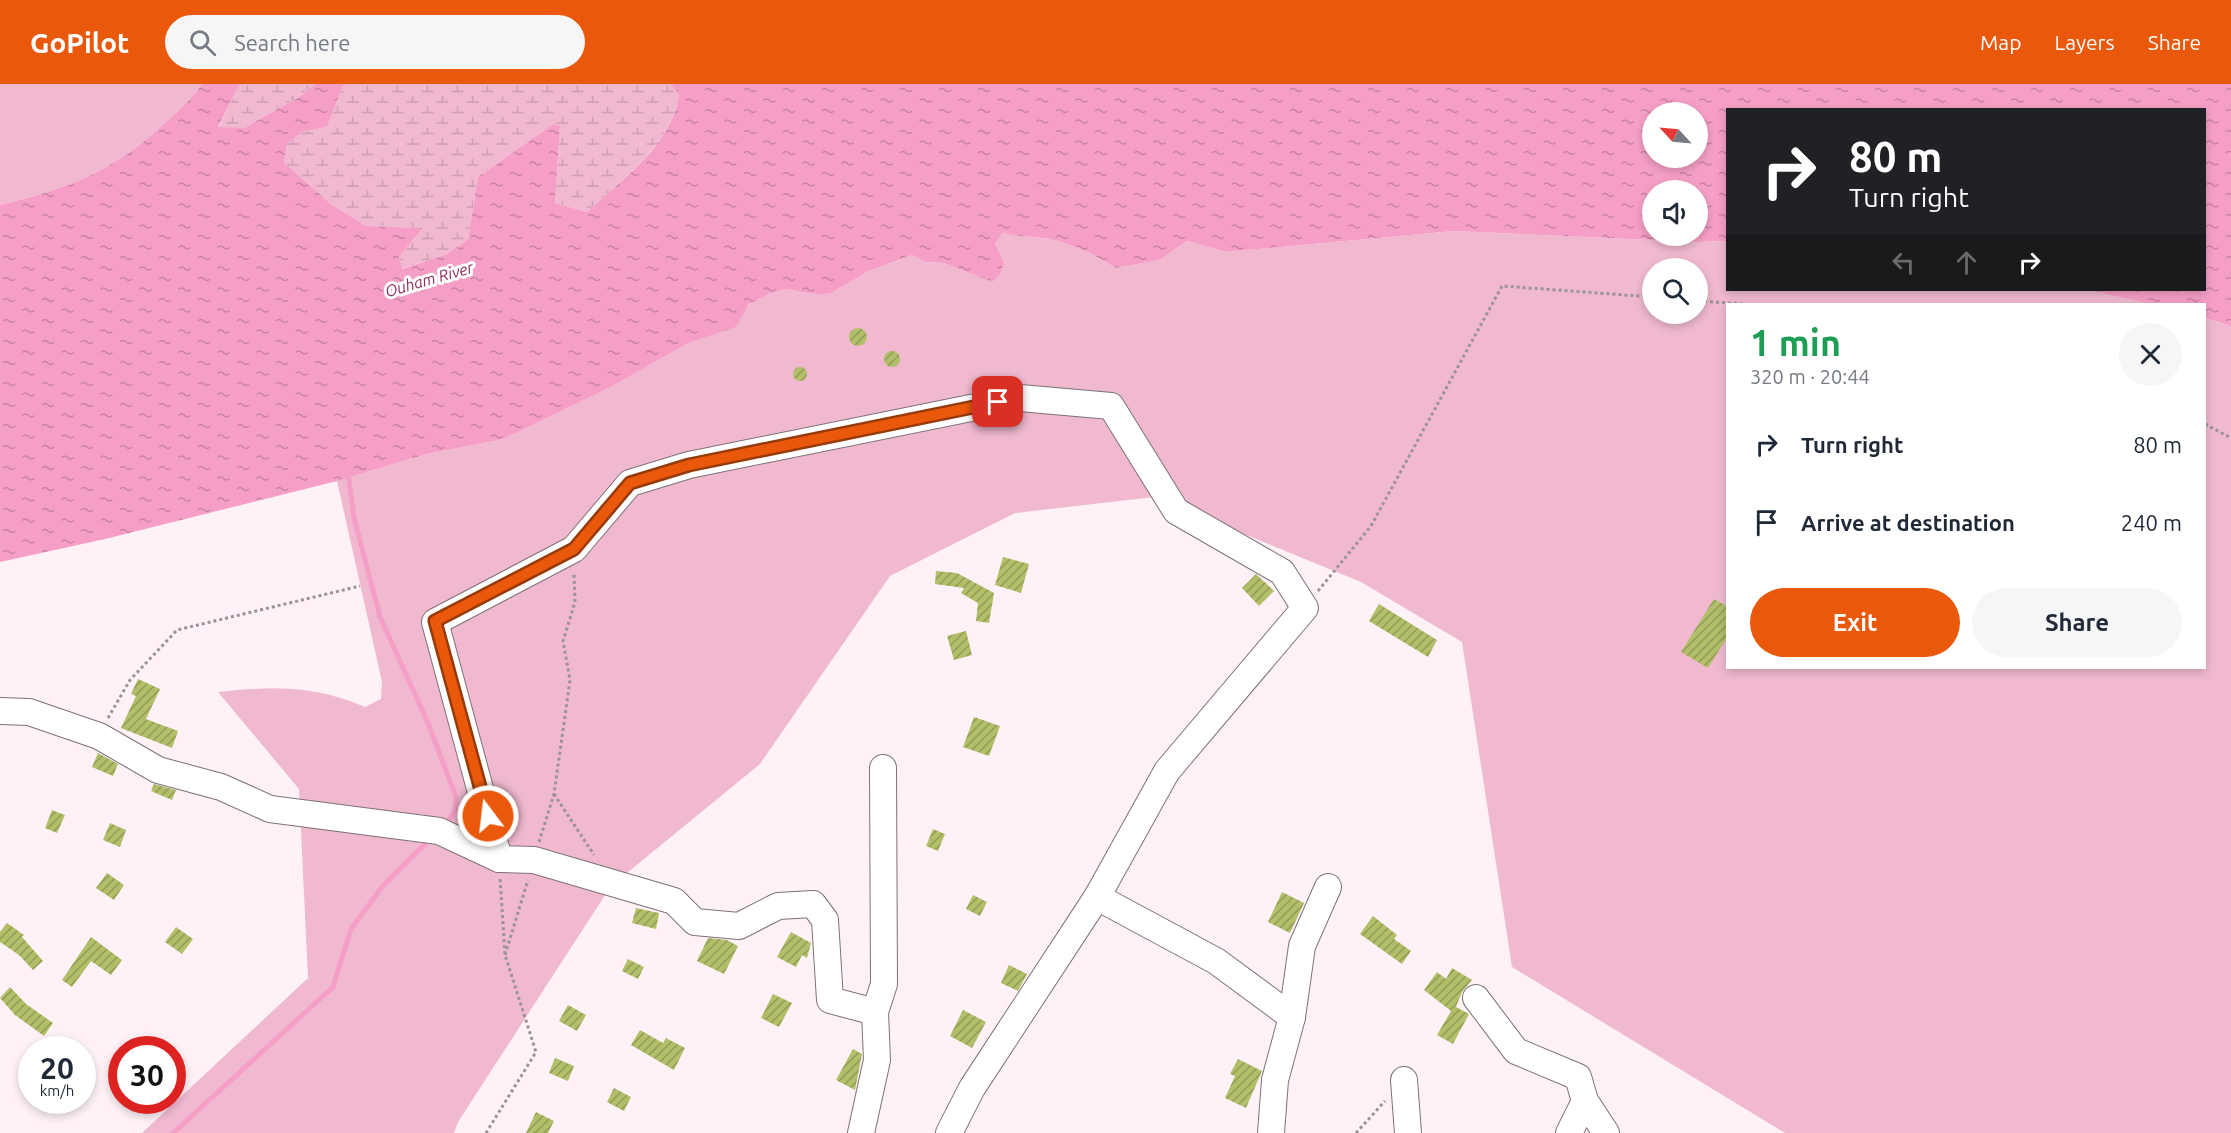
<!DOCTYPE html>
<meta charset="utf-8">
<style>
:root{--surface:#fff;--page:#f6f6f7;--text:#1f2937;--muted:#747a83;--accent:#ea580c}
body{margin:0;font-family:Ubuntu,sans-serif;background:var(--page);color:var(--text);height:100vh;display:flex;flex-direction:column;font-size:22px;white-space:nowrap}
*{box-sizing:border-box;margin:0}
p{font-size:20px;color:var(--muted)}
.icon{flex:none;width:33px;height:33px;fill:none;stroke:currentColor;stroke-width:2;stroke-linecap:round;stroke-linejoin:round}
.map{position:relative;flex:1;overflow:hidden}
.panel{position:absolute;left:1726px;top:219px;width:480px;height:366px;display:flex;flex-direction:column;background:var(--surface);border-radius:0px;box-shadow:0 3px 9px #0003}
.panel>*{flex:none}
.banner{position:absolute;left:1726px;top:24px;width:480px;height:183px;border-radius:0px;box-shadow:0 3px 9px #0003;background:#202124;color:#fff;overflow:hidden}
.needle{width:39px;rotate:296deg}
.fabs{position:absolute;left:1642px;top:18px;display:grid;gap:12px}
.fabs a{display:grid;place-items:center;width:66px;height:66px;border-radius:50%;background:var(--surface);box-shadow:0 3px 9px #0003;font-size:30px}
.speed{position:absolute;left:18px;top:952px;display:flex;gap:12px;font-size:30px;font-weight:700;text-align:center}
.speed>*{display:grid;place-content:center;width:78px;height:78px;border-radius:50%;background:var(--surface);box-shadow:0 3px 9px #0003;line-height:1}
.speed small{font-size:15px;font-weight:400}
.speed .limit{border:9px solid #d22;background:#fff;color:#111}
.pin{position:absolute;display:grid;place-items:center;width:51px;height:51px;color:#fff;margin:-26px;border-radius:12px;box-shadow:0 3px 9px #0006}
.me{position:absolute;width:66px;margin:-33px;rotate:345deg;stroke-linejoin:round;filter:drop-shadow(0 0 4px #0008)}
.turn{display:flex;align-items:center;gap:21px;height:126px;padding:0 24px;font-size:27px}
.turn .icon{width:78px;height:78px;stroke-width:2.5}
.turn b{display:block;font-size:42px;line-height:51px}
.lanes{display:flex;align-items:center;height:57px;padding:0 24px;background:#0003;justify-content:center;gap:30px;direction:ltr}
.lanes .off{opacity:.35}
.round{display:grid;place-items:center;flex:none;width:63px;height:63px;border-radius:32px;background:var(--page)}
.summary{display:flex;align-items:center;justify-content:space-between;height:102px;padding:0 24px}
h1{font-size:36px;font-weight:700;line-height:45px;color:#1e9e55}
.primary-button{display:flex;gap:12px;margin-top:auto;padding:12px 24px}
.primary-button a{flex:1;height:69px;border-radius:36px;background:var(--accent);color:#fff;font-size:24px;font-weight:700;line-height:69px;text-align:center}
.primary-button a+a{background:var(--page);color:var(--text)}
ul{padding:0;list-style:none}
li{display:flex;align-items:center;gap:18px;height:78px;padding:0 24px}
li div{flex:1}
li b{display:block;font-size:22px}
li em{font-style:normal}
header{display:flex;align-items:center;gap:36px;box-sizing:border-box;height:84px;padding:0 30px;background:var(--accent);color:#fff}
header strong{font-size:28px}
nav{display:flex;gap:33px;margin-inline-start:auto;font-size:21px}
.search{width:420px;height:54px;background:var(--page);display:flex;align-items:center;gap:15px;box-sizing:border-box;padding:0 21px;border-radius:33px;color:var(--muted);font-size:22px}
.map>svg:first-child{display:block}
.green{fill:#f0b9d0;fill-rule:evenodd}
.wetland{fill:url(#wetland-marsh)}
.water{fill:url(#water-ripples);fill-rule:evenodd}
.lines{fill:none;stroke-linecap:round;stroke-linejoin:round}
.stream{stroke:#f69fc6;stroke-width:5}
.building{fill:url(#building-hatch)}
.minor-casing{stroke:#7e7176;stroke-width:28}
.path{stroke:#9b9396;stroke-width:3;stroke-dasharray:3 3;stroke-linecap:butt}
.minor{stroke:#fff;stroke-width:26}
.route-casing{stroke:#983908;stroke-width:15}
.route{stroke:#ea580c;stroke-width:10}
.labels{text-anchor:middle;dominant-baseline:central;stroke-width:6;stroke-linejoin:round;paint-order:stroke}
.water-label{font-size:16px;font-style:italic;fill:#8e2a5f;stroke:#fff}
</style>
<header>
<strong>GoPilot</strong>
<div class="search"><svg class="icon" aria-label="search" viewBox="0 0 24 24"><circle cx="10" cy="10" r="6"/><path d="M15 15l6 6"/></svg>Search here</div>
<nav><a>Map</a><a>Layers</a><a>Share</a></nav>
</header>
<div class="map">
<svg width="2231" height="1049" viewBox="0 0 2231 1049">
<defs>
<pattern id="wetland-marsh" width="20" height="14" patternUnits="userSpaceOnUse" patternTransform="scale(1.5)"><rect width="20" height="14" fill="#f0b9d0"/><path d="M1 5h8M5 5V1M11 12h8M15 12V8" fill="none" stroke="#ce9fb3"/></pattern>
<pattern id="water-ripples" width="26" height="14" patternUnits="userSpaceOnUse" patternTransform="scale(1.5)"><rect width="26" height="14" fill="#f69fc6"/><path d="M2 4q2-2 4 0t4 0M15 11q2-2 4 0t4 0" fill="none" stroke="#c882a1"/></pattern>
<pattern id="building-hatch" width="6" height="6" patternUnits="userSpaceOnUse" patternTransform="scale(1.5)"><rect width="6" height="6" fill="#b2bf68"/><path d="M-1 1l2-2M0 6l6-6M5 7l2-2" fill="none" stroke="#919b56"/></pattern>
</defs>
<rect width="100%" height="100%" fill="#fef2f7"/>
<g class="green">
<path d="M0 0H202C193 14 180 25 167 37 115 87 70 104 0 121Z"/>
<path d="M1003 147C1019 154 1037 152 1054 156 1077 162 1096 171 1115 184L1160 176 1187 157 1226 168 1454 147 1697 158 1728 157V206H2087L2150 220H1728V584H2205V234L2231 242V1049H1785L1512 883 1462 558 1361 498 1154 413 1015 429 890 492 760 680 611 802 458 1038 454 1049H142L308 894 299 705 218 608C274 602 312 601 365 623L381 615 382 598 337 397 427 370 504 355 609 304 689 259 735 243 749 220 769 210 786 205 819 211 831 209 869 187 912 171 925 178 944 179 992 198 999 169 995 160ZM1653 184H1698V230H1653Z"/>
</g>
<g class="wetland">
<polygon points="240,0 315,0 299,13 244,44 218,44"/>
<path d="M347 0H670L679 10C672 60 622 95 587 128L555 119 560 42 553 40 478 93 468 155 447 170 401 185 399 173 423 144 366 142 331 120 284 78 287 60 302 48 327 43 343 2Z"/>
</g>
<path class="water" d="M202 0H240L218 43 244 44 299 13 315 0H347L343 2 327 43 302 48 287 60 284 78 331 120 366 142 423 144 399 173 402 185 447 170 468 155 478 93 553 40 560 42 555 119 587 128C621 96 673 60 679 10L670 0H2231V242L2205 234V220H2150L2087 206H2205V26H1728V157L1697 158 1454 147 1226 168 1187 157 1160 176 1115 184C1096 171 1077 162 1054 156 1037 152 1019 154 1003 148L995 160 1004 179 1000 190 992 198 944 179 925 178 912 171 869 187 831 209 819 211 786 205 769 210 749 220 736 243 689 259 609 304 504 355 427 370 337 397 105 455 0 478V121C70 104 115 87 167 37 180 25 193 14 202 0ZM1653 28H1698V74H1653ZM1653 106H1698V152H1653Z"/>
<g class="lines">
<g class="stream">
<polyline points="348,388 354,434 380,533 428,639 456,713 455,726 446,741"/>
<polyline points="173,1049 333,903 351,845 382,803 430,755"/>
</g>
</g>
<g class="building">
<circle cx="858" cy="253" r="9"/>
<circle cx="892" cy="275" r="8"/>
<circle cx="800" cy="290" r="7"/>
<polygon points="1003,473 1029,480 1021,509 995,501"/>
<polygon points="936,487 957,489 994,509 989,539 976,537 978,519 961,509 964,504 935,500"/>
<polygon points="1256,490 1274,507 1259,522 1242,504"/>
<polygon points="1714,515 1728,523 1728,552 1708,584 1681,568"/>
<polygon points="1379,520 1437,556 1428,573 1369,537"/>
<polygon points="966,547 972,571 954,576 947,552"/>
<polygon points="138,595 160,605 146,635 178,647 172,664 121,644 136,612 131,610"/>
<polygon points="974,633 1000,642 989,672 963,663"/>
<polygon points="98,669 118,680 113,692 92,683"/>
<polygon points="154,700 176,706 172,716 151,707"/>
<polygon points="52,726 65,731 57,749 45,744"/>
<polygon points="110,739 126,746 120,763 103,756"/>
<polygon points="933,745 945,750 938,767 926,762"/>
<polygon points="107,789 124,801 114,816 96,804"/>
<polygon points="1282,808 1304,819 1290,849 1268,838"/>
<polygon points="973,811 987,818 980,832 966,825"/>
<polygon points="636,824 659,829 656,845 632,839"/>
<polygon points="1373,832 1397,851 1394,855 1411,867 1402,880 1360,850"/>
<polygon points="7,839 24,851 22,853 43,877 33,886 19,871 0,858 0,848"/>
<polygon points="176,843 193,855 182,870 165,858"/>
<polygon points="791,848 811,859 807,874 802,871 796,883 777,873"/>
<polygon points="91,853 122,876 111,891 91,877 72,903 62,896"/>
<polygon points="708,854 727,856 738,862 724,890 697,877"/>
<polygon points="628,875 644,883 638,895 622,887"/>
<polygon points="1009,881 1027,890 1018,907 1001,899"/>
<polygon points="1452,884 1472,896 1462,908 1456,923 1469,930 1453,960 1437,951 1451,927 1424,906 1437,888 1446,895"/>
<polygon points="10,903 26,920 53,939 44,952 15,931 0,914"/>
<polygon points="773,910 792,919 779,943 761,934"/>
<polygon points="568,921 586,931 577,947 559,937"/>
<polygon points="963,926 986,938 972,964 950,952"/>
<polygon points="640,946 663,959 666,954 685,964 674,986 631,961"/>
<polygon points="853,965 862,970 855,1006 836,996"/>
<polygon points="555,974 574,982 568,997 549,989"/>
<polygon points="1238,975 1262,987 1246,1024 1225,1014 1235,992 1230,990"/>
<polygon points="614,1004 631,1013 624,1027 607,1018"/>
<polygon points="536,1028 554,1037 548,1049 526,1049"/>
</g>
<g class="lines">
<defs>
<g id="minor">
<polyline points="0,627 29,628 99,652 158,686 221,703 270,725 439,747 499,775 435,538 574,465 630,399 689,381 1020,314 1111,322 1176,427 1282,488 1305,524 1167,687 1097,813 972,1004 949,1049"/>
<polyline points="499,775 534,776 674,817 695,838 739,842 778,822 813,820 825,836 830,916 875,928"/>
<polyline points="1097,813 1216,877 1292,933"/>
<polyline points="1476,914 1516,967 1578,993 1585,1017 1606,1049"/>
<polyline points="1404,996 1408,1049"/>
<polyline points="861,1049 877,976 875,928 884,900 883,684"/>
<polyline points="1271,1049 1275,996 1292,933 1302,862 1328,803"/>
<polyline points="1569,1049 1585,1017"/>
</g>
</defs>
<use href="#minor" class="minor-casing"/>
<g class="path">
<polyline points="1698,217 1744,220"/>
<polyline points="2205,340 2231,354"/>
<polyline points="1318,507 1371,442 1502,202 1653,213"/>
<polyline points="108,634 130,596 177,546 360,502"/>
<polyline points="554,710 594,771"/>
<polyline points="539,758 554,710 570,596 563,557 575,518 574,488"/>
<polyline points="505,871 528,796"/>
<polyline points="486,1049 536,968 505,871 500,794"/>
<polyline points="1356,1049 1385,1017"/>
</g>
<use href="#minor" class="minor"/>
</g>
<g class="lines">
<defs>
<polyline id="route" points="488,732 435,537 574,465 630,399 689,381 998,318"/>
</defs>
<use href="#route" class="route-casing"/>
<use href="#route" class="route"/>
</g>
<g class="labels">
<g class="water-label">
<text transform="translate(429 195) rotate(-16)">Ouham River</text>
</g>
</g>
</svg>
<div class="fabs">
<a><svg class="needle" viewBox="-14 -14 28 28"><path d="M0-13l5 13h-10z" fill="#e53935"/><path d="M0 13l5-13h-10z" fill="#747a83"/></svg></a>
<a><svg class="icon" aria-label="sound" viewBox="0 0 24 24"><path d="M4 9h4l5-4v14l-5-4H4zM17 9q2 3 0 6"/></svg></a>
<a><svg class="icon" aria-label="search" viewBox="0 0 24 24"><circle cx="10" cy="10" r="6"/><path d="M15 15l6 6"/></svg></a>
</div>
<div class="speed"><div>20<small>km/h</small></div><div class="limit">30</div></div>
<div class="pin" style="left:998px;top:318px;background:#d93025"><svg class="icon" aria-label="arrive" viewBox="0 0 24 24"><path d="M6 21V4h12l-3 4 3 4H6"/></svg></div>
<svg class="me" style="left:488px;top:732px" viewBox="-20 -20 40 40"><circle r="17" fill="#ea580c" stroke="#fff" stroke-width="3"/><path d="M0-11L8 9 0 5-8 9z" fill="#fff"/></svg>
<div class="banner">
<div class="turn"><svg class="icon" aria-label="right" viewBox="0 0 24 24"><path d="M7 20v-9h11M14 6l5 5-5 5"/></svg><div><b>80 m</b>Turn right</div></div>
<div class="lanes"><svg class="icon off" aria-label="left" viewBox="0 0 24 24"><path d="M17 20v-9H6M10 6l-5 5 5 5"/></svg><svg class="icon off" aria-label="ahead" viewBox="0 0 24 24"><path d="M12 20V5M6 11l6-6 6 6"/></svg><svg class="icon" aria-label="right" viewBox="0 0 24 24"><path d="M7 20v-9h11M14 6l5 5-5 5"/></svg></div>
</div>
<section class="panel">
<div class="summary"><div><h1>1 min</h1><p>320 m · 20:44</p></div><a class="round"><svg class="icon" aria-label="close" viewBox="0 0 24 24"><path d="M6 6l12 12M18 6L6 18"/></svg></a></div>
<ul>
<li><svg class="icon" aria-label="right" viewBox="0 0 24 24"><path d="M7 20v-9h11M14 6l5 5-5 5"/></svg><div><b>Turn right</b></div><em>80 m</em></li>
<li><svg class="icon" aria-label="arrive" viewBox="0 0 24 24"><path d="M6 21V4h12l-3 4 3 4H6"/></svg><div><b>Arrive at destination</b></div><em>240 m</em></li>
</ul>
<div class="primary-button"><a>Exit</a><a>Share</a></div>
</section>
</div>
